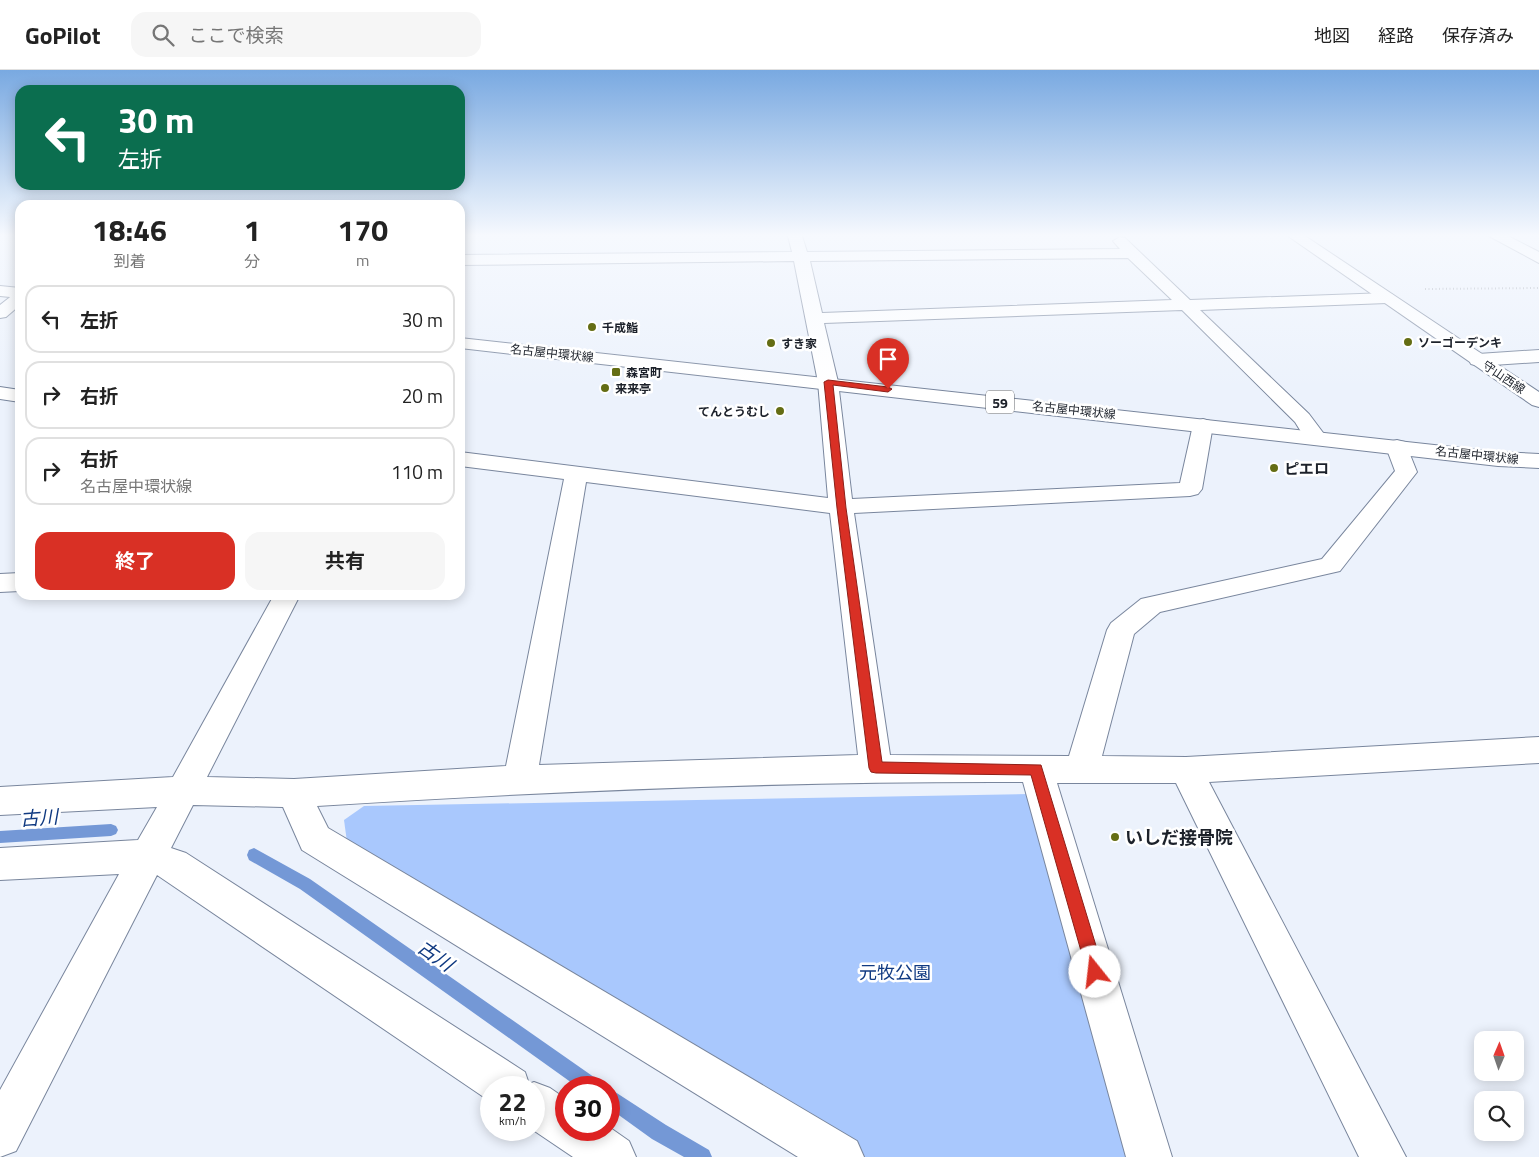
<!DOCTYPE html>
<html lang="ja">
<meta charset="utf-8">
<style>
:root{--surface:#fff;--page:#f6f6f6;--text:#222;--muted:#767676;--line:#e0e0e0;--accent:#d93025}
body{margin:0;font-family:"Titillium Web","Noto Sans JP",sans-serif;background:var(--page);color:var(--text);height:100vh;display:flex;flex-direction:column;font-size:19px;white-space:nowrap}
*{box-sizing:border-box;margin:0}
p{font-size:16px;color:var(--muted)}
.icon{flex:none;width:28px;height:28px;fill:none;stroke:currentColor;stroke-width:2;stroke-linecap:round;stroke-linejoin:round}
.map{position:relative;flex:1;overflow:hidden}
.sheet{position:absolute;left:15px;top:130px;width:450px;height:400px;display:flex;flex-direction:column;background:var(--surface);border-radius:15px;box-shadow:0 2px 12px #0003}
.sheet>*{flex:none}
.banner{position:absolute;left:15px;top:15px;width:450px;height:105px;border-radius:15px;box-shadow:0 2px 12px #0003;background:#0b6e4f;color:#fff;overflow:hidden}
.needle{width:32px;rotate:2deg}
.buttons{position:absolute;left:1474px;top:961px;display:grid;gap:10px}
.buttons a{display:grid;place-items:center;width:50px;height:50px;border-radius:10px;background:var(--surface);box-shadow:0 2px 12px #0003;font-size:25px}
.speed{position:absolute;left:480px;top:1006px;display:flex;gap:10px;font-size:25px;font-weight:700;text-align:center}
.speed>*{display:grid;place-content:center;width:65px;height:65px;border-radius:50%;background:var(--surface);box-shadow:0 2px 12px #0003;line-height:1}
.speed small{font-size:12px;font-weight:400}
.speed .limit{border:8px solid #d22;background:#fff;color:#111}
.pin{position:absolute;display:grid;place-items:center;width:42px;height:42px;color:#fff;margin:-51px -21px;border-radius:50% 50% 50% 0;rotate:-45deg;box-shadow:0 0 5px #0007}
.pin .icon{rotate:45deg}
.me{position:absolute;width:55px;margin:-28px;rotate:344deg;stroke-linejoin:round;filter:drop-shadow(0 0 4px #0008)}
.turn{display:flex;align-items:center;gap:18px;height:105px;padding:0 20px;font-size:22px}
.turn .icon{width:65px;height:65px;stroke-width:2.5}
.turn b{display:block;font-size:35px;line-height:42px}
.eta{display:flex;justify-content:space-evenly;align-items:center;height:85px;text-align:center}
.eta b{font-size:30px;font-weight:700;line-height:35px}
.action{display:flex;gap:10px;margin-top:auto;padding:10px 20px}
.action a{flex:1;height:58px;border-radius:15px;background:var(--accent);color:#fff;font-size:20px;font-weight:700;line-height:58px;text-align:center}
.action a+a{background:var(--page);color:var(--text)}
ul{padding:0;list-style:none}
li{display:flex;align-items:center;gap:15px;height:68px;margin:0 10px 8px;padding:0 10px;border:2px solid var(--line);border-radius:15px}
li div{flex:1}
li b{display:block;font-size:19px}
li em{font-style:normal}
header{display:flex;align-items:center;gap:30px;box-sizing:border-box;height:70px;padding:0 25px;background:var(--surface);border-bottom:1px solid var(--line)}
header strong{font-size:24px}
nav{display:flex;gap:28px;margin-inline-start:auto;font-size:18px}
.search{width:350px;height:45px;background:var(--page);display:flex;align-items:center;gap:12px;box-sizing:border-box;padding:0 18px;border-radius:15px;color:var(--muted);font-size:19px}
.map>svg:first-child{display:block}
.green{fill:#a9c8fd}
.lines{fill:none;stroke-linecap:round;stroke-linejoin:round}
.stream{fill:#7498d6;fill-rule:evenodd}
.street-casing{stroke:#79869d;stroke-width:2}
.secondary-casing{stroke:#79869d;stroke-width:2}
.primary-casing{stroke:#79869d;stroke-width:2}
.path{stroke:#a7adb6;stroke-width:2;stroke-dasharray:1 2.5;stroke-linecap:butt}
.street{fill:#fff;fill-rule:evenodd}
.secondary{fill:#fff;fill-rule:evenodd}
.primary{fill:#fff;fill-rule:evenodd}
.route{fill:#d93025;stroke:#8d1f18}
.poi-dot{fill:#646d14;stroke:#fff;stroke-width:2}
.labels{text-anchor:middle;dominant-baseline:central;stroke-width:5;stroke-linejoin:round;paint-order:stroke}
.far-poi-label{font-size:12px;font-weight:bold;fill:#1c212a;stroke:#fff;text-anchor:start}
.far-street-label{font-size:12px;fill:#1c212a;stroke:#fff}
.shield{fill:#fff;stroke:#60646a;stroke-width:1}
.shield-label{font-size:14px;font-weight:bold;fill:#1c212a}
.poi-label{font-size:15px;font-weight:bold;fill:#1c212a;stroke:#fff;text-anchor:start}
.near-poi-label{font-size:18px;font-weight:bold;fill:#1c212a;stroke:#fff;text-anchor:start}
.near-park-label{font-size:18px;fill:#103a82;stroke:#fff}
.near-water-label{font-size:19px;font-style:italic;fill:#0f3981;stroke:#fff}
</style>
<header>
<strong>GoPilot</strong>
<div class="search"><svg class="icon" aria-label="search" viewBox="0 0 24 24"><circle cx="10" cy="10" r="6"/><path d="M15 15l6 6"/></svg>ここで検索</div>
<nav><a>地図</a><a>経路</a><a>保存済み</a></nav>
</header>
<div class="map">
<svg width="1539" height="1087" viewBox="0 0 1539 1087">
<rect width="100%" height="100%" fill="#ecf2fc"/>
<polygon class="green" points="1029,724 1127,1087 860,1087 347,772 344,750 364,736"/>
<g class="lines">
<g class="stream">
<polygon points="111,754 116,756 118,760 116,764 111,766 0,773 0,761"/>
<polygon points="254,778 310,809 601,1012 604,1018 579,1018 300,819 249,790 247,785 249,780"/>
<polygon points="609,1018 666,1055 709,1080 712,1087 684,1087 652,1069 609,1038"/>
</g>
<defs>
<g id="street">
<path d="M788 166H802L807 182 1120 179 1113 171 1120 167 1125 168 1190 230 1387 223 1393 225 1395 228 1393 231 1387 233 1200 240 1309 344 1327 368 1324 373 1316 374 1308 373 1295 352 1182 240 824 253 838 312 852 429 1180 413 1193 355 1196 351 1203 349 1210 351 1213 355 1202 419 1198 424 1190 426 854 443 890 685 1069 686 1107 560 1111 553 1141 529 1322 489 1395 401 1386 377 1389 372 1397 370 1405 372 1417 402 1340 501 1160 542 1134 564 1102 686 1186 687 1539 667V693L1209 712 1406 1087H1359L1176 713H1057L1172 1087H1126L1023 712C787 711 552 721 317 736L328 758 857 1071 864 1087H798L302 780 283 737 193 735 171 778 186 783 525 1002 529 1014 534 1012 550 1018 566 1029V1060H609V1057L629 1071 636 1087H573L533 1060 534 1018H491V1032L157 805 16 1081 0 1087V1020L119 804 0 810V778L138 770 157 737 0 745V717L173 707 274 525H300L207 707 294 709 506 696 564 409 460 396V382L828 428 818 312 794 191 460 195V185L792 182ZM1128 188 1172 230 822 243 810 191ZM586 412 830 443 858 685 539 695Z"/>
<polygon points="1489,166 1508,166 1539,182 1539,193"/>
<polygon points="20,222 20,235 6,247 0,248 0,235 14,224"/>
<polygon points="1539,280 1539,292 1478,296 1471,294 1469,290 1471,286 1478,284"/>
<polygon points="0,317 20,320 20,332 0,329"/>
<polygon points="20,503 20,521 0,522 0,504"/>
</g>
<polygon id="secondary" points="1288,166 1305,166 1539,322 1539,337 1532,335"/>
<g id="primary">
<polygon points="0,216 20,218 20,228 0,226"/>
<polygon points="460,268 1498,382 1539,384 1539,398 1498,396 460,278"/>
</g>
</defs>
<use href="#street" class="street-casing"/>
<use href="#secondary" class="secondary-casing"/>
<use href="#primary" class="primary-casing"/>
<polyline class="path" points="1425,219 1539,218"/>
<use href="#street" class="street"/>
<use href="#secondary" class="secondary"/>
<use href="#primary" class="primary"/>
</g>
<linearGradient id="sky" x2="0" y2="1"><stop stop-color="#79a9e1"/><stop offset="0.52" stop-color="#f6f9fe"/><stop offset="1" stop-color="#f6f9fe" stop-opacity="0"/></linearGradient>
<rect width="1539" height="318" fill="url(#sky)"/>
<polygon class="route" points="828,310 888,317 892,319 888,322 833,315 846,438 882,692 1041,695 1104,902 1101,908 1095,910 1090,908 1087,902 1031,705 876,703 871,702 869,698 837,438 824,312"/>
<g class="poi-dot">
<circle cx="592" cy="257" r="5"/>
<circle cx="1408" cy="272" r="5"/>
<circle cx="771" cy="273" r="5"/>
<rect x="611" y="297" width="10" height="10" rx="2.5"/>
<circle cx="605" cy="318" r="5"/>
<circle cx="780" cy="341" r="5"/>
<circle cx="1274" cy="398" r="5"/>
<circle cx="1115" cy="767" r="5"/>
</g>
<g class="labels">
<g class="far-poi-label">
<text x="602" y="257">千成鮨</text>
<text x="1418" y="272">ソーゴーデンキ</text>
<text x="781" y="273">すき家</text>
<text x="626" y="302">森宮町</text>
<text x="615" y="318">来来亭</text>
<text x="770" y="341" text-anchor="end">てんとうむし</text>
</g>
<g class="far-street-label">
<text transform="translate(552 283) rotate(6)">名古屋中環状線</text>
<text transform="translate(1504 307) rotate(34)">守山西線</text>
<text transform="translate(1074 340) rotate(6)">名古屋中環状線</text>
<text transform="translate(1477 385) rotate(6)">名古屋中環状線</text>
</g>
<rect class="shield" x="986" y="320.5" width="28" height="23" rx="4"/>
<g class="shield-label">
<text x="1000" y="332">59</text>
</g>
<g class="poi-label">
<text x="1284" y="398">ピエロ</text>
</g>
<g class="near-poi-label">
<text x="1125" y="767">いしだ接骨院</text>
</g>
<g class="near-park-label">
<text x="895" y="902">元牧公園</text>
</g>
<g class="near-water-label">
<text transform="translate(39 747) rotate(-4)">古川</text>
<text transform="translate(436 885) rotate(35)">古川</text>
</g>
</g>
</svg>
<div class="buttons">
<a><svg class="needle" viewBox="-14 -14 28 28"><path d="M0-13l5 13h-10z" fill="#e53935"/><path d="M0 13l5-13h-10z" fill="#767676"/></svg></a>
<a><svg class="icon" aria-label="search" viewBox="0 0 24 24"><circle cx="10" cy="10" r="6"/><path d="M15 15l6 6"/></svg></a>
</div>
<div class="speed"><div>22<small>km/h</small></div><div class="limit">30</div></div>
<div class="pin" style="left:888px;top:319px;background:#d93025"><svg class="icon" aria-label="arrive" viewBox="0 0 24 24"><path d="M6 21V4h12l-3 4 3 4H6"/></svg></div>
<svg class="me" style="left:1095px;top:902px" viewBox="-20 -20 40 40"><circle r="19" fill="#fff"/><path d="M0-13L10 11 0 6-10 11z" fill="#d93025"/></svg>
<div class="banner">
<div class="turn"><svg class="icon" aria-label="left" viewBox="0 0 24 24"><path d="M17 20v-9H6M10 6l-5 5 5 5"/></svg><div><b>30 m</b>左折</div></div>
</div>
<section class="sheet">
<div class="eta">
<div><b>18:46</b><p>到着</p></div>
<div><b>1</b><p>分</p></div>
<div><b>170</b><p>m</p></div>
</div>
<ul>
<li><svg class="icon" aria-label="left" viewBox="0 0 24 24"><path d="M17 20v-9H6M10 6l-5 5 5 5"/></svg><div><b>左折</b></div><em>30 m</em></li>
<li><svg class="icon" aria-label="right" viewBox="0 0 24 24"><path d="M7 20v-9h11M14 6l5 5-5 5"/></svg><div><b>右折</b></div><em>20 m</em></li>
<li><svg class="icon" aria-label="right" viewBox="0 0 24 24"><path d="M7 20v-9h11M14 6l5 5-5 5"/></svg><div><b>右折</b><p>名古屋中環状線</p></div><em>110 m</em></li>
</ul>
<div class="action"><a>終了</a><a>共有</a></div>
</section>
</div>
